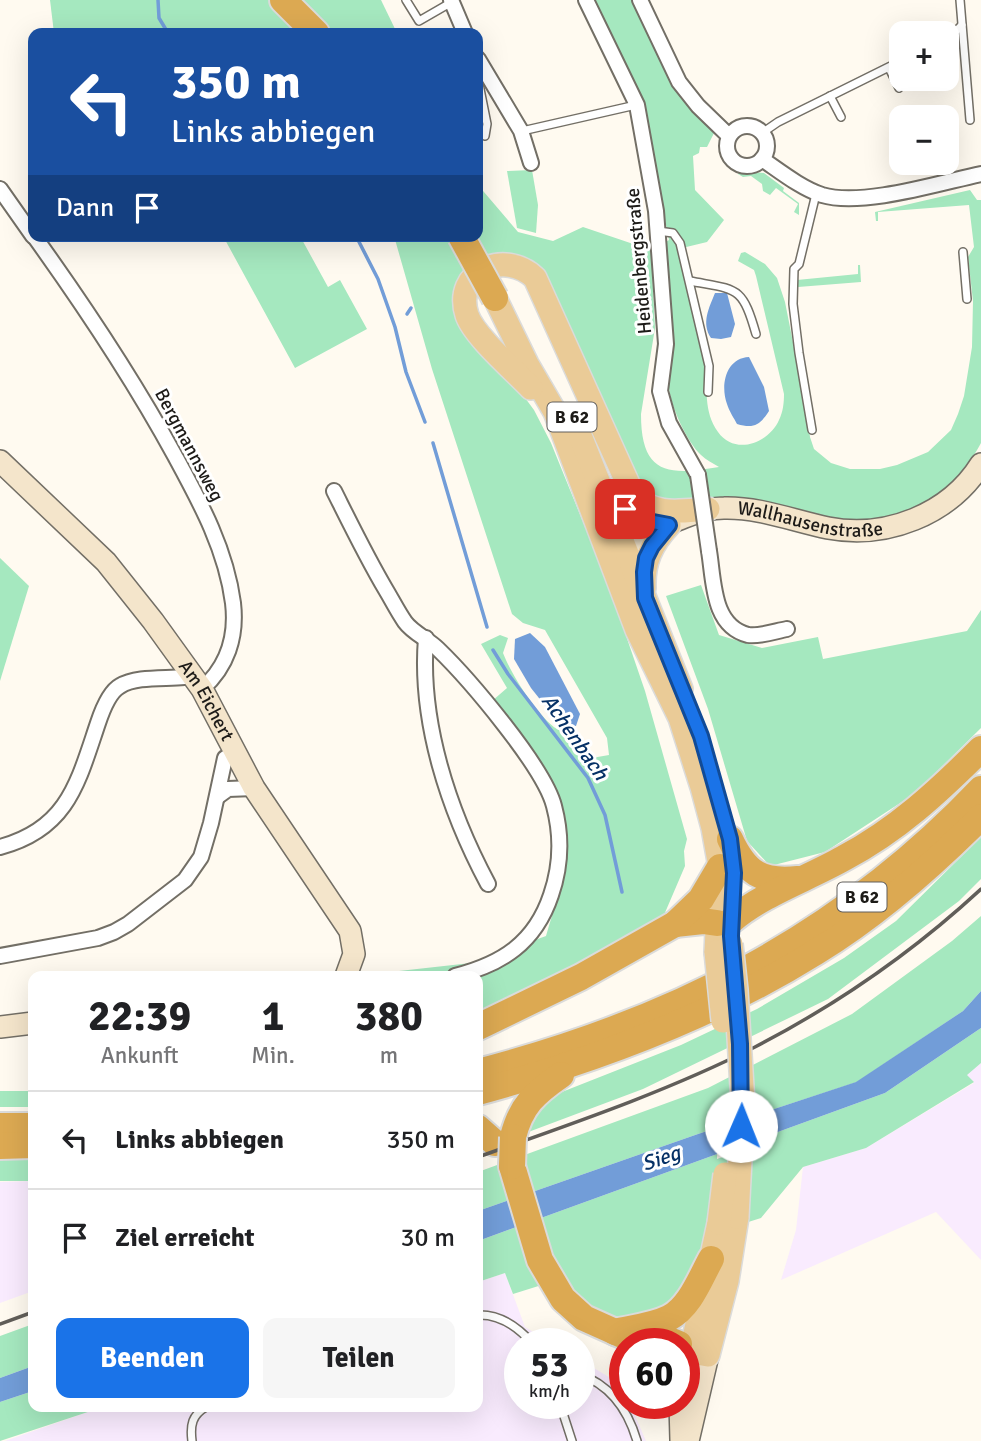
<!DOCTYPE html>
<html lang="de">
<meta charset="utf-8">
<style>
:root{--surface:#fff;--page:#f6f6f6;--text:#202124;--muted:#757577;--line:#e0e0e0;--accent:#1a73e8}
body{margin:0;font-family:Signika,sans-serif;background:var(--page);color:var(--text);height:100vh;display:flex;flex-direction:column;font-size:26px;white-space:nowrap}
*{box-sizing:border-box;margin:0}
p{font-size:23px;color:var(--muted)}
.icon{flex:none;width:38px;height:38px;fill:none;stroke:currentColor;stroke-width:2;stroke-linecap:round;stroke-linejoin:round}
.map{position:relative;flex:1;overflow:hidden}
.panel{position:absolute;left:28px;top:971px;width:455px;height:441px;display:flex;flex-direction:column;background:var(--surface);border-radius:14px;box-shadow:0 7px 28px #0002}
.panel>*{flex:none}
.top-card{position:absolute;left:28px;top:28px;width:455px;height:214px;border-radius:14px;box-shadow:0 7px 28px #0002;background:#1a4fa0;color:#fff;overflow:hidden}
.fabs{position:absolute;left:889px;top:21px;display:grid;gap:14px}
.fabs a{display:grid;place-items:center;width:70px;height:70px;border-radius:14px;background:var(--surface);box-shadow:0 7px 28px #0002;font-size:35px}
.speed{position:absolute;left:504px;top:1328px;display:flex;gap:14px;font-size:35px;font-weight:700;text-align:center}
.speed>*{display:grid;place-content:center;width:91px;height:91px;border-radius:50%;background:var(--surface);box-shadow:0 7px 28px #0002;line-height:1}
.speed small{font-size:18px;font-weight:400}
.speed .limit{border:10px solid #d22;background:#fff;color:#111}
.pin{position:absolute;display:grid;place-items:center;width:60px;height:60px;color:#fff;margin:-30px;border-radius:14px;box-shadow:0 4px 10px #0006}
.me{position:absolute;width:77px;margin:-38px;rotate:1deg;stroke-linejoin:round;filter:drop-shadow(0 0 5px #0008)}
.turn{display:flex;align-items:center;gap:24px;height:147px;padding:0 28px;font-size:32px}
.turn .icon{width:91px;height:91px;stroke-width:2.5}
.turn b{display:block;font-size:49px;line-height:60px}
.then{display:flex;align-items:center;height:66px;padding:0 28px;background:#0003;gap:14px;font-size:26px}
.eta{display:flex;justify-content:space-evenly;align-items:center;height:119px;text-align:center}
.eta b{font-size:42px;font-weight:700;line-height:49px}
.cta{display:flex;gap:14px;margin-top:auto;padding:14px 28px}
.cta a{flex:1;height:80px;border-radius:14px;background:var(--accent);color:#fff;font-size:28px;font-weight:700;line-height:80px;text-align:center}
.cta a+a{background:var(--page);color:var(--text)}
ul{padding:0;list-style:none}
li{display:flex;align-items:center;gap:21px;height:98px;padding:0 28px;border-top:2px solid var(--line)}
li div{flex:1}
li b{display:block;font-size:26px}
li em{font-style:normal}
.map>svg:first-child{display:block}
.industrial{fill:#f9ebfe}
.green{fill:#a5e8bf}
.water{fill:#729dd8}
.pier{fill:#fffaf0}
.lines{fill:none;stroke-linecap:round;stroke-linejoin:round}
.stream{stroke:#729dd8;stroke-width:3.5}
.lane-casing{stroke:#736f66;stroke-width:10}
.street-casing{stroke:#736f66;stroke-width:18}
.secondary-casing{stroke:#736f66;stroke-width:24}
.primary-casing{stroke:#dbdbda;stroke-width:26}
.highway-casing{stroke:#dbdbda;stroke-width:30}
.lane{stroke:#fff;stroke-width:7}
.street{stroke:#fff;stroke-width:14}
.secondary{stroke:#f4e5cb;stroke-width:21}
.primary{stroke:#eacb97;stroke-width:23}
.highway{stroke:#dca952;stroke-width:26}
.rail{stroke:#615e59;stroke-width:3.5}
.street-bridge-casing{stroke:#736f66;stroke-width:18;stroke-linecap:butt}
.primary-bridge-casing{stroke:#dbdbda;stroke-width:26;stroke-linecap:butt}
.highway-bridge-casing{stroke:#dbdbda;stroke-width:30;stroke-linecap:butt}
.street-bridge{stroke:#fff;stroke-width:14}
.primary-bridge{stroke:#eacb97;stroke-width:23}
.highway-bridge{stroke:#dca952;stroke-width:26}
.route-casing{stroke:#114b97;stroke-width:18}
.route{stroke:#1a73e8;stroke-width:12}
.labels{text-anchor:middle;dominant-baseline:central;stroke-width:6;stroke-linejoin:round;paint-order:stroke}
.shield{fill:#fff;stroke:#615f5d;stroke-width:2}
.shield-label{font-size:18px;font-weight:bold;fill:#1d1b18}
.street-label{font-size:19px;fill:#1d1b18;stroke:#fff}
.water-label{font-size:21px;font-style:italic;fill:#063166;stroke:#fff}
</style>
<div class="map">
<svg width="981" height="1441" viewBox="0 0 981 1441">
<rect width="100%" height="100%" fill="#fffaf0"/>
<g class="industrial">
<polygon points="981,1063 981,1260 936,1212 781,1280 796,1230 803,1167 866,1148 974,1083 966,1075"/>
<polygon points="33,1181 33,1291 0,1303 0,1182"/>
<polygon points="505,1273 525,1327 553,1344 520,1344 520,1404 579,1404 579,1359 622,1385 625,1404 630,1404 646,1441 5,1441 102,1407 478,1407 478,1282"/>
</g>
<g class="green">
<polygon points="50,0 381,0 397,33 54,33"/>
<path d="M594 0H634L681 96 689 108 714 133 707 147H700L699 153 693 156 695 190 724 220 707 242 678 249C683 268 686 288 691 307 696 326 703 345 705 365 708 388 703 411 718 432 735 456 769 443 779 420 783 412 784 403 784 394L756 276 754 270 738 261 741 253 745 252 765 264 777 278 785 302 806 408 810 437 814 449 831 463 850 469H880L897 465 928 452 951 430 958 414 964 396 972 347 973 301 968 257 974 247 969 205 878 212V221H876L875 212 970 190 977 200H981V443C952 498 896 527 835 519 803 514 772 503 740 499 726 498 711 497 697 500 691 501 684 504 677 505 667 506 655 500 645 498L536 270 461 278 514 383 534 410 551 443 609 586 645 691 687 839 684 851 685 866 664 915 632 938 478 1018V976H382L381 973 471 963 546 936C552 914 561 891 565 868 576 797 531 752 492 701L507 688 481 644 500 635 508 638 503 653C511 674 538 717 557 729 562 732 572 733 578 734L586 759 609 755 607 738 545 630 523 623 512 614 432 369 394 236H478V185L518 232 553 241 583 227 651 250 655 328 641 414C641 474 667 476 719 467 713 463 706 460 701 455 687 442 671 407 669 388 665 340 670 291 664 243L669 240 640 93Z"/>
<polygon points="532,170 538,205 536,233 517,228 507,171"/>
<polygon points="739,171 764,173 784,188 783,191 799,203 799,215 794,212 798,204 776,188 770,195 763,191 762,184 751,176 743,177 738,174"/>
<polygon points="223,236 300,236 328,287 340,280 367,329 295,368"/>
<polygon points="858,265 860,265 861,282 798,287 797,280 858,274"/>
<polygon points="0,558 29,586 0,681"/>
<polygon points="701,585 719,635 762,648 818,637 823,659 967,631 981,610 981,728 914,794 825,852 770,866 747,841 708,709 666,596"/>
<polygon points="981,837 981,879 959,901 828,999 643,1089 523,1134 539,1101 681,1045 757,1009 844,958 896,921"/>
<polygon points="981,916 981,991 963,1011 857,1082 698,1134 478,1211 478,1172 708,1088 852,1014 952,941"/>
<polygon points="981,1028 981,1063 967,1075 974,1082 866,1148 803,1167 761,1218 707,1235 695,1277 674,1305 627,1323 602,1316 570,1288 564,1278 513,1294 505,1273 478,1282 478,1241 885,1093"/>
<rect x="0" y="1091" width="33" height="16"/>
<rect x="0" y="1159" width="33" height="22"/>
<polygon points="33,1324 33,1366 0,1378 0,1336"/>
<polygon points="33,1391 33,1407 103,1407 0,1441 0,1402"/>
</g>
<g class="water">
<path d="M715 293H727L735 324 731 337 721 339 711 338C701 323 709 308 715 293Z"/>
<path d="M749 357 764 387 769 411C760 425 754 429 737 424 734 418 729 411 727 404 720 385 726 358 749 357Z"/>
<polygon points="530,633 545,647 580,714 576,726 562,727 531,688 514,659 515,639"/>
<polygon points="981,991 981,1028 885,1093 478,1241 478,1211 698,1134 856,1082 963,1011"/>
<polygon points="33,1366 33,1391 0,1402 0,1378"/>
</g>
<polygon class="pier" points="756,1111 754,1146 717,1159 718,1124"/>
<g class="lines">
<g class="stream">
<polyline points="158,0 159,18 168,33"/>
<polyline points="356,236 378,279 395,327 406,372 425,422"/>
<polyline points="407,314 411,308"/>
<polyline points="433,443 487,627"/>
<polyline points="493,650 508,674 588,778 605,815 622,892"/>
</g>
<defs>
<g id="lane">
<polyline points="406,0 419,21 452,2"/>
<polyline points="960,0 970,120"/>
<polyline points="947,40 962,25"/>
<polyline points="889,68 899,88"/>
<polyline points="478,79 487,124 485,136"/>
<polyline points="830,96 841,117"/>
<polyline points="522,131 636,105"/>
<polyline points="762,133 778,122 901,61"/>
<polyline points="658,231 673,233 680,243 709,366 708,392"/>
<polyline points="963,252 967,299"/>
<path d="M690 281C737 290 742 285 756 334"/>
<polyline points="812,430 799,353 793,304 794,269 799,264 816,194"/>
<path d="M478 1315C500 1314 519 1328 533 1344"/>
<path d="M579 1374C611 1385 628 1410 637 1441"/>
<polyline points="560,1404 572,1441"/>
<path d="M192 1441C190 1425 192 1415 206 1407"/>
</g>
<g id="street">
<polyline points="451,0 465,33"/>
<polyline points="586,0 637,105 656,211 666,344 660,391 669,423 698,475"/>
<polyline points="640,0 679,82 698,106 729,136"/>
<polyline points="478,59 521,131 531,163"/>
<circle cx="747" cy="146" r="20"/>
<path d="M762 159C781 172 801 188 822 195 862 207 939 183 981 174"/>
<polyline points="0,189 33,236"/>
<path d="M34 236C85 307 133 379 175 456 200 502 226 549 233 603 237 637 227 667 202 689"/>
<path d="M334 491C351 525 367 558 386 590 392 600 398 612 405 622 413 633 428 639 438 649 469 679 544 767 554 806 562 836 561 866 551 895 535 943 502 964 455 976"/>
<path d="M709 551C714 581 712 626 748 635 759 637 776 631 787 629"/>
<path d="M426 638C419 722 449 811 488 884"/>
<polyline points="217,797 228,789 254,788"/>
<path d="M0 847C68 829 78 782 98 723 102 711 109 692 120 686 136 676 165 679 184 677L192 673"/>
<polyline points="0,956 98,938 114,932 128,924 185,880 201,857 211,823 225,758 236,753"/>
</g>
<g id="secondary">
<path id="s1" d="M0 461 106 562 153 621 202 689 254 788 350 931 354 954 346 976"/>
<path id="s2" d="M625 545C653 532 693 508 724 508 759 507 794 521 828 528 886 539 949 515 981 464"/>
<polyline points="0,1027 33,1023"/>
<polyline points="684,1384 691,1352"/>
<polyline points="680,1404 681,1440"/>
<polyline points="688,1441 708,1355"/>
</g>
<g id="primary">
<polyline points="495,298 527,364 555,412 637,630 680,718 702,787 713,828 720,867 716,952"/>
<path d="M531 388C515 371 474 336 467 315 453 271 505 249 535 278L633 495C655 517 679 511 708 509"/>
<polyline points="581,438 681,689"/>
<path d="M644 588C643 563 651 544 669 525"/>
<polyline points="719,1223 691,1352 708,1355 727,1281 737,1217"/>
</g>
<g id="highway">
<polyline points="283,0 316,33"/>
<path d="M730 839C746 873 761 883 798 879"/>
<path d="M732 920C764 893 807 879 844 858 897 830 939 791 981 749"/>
<polyline points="675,924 703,921 717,923"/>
<polyline points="478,1027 581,977 675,924 701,899 720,867"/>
<path d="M478 1072C673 1021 841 937 981 789"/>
<path d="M478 1092C596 1060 712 1017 816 952 877 915 931 867 981 817"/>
<polyline points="0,1126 33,1126"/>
<polyline points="478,1128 495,1143"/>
<path d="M513 1137C521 1105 535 1093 561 1075"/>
<polyline points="0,1146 33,1145"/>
<polyline points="512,1166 540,1260 563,1299 584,1318 642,1344"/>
<path d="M615 1332C632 1328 653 1326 669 1318 690 1307 700 1279 711 1259"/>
<polyline points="630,1333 667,1339 679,1344"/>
</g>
</defs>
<use href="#lane" class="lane-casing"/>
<use href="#street" class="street-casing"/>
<use href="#secondary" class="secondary-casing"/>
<use href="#primary" class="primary-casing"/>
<use href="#highway" class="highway-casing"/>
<use href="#lane" class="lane"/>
<use href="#street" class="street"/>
<use href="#secondary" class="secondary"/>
<use href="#primary" class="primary"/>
<use href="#highway" class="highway"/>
<g class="rail">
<path d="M478 1157C571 1124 666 1092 755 1047 836 1005 914 951 981 889"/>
<polyline points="0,1324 33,1312"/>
</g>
<defs>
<polyline id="street-bridge" points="698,475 709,551"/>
<g id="primary-bridge">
<polyline points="731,944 736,990 743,1103 737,1217"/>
<polyline points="716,952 723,1021"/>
<polyline points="719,1223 725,1174"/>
</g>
<g id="highway-bridge">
<polyline points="461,236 495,298"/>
<polyline points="512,1166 513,1137"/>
</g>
</defs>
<use href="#street-bridge" class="street-bridge-casing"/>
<use href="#primary-bridge" class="primary-bridge-casing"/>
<use href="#highway-bridge" class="highway-bridge-casing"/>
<use href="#street-bridge" class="street-bridge"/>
<use href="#primary-bridge" class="primary-bridge"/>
<use href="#highway-bridge" class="highway-bridge"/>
</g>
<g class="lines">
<defs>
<polyline id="route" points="625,509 648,521 669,525 652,546 646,558 644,572 645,598 701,736 730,839 734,873 731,936 740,1044 741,1126"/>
</defs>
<use href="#route" class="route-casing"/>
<use href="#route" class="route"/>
</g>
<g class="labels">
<g class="shield">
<rect x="547.5" y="402.5" width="49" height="29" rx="5"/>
<rect x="837.5" y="882.5" width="49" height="29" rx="5"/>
</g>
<g class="shield-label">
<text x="572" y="417">B 62</text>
<text x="862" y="897">B 62</text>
</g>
<g class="street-label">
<text transform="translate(639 261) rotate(-95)">Heidenbergstraße</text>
<text transform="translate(189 445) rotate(62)">Bergmannsweg</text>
<text stroke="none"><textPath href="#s2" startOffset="194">Wallhausenstraße</textPath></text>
<text stroke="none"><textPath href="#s1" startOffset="318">Am Eichert</textPath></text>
</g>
<g class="water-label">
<text transform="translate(575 737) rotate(55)">Achenbach</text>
<text transform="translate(661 1158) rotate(-19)">Sieg</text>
</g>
</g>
</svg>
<div class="fabs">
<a>+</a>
<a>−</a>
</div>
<div class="speed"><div>53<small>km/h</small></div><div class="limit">60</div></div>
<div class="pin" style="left:625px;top:509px;background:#d93025"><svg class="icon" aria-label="arrive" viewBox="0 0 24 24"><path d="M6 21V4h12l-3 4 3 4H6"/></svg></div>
<svg class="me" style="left:741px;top:1126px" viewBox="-20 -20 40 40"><circle r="19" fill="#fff"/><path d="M0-13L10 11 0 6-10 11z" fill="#1a73e8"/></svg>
<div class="top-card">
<div class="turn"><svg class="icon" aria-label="left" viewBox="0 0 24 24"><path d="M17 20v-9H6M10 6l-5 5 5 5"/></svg><div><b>350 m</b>Links abbiegen</div></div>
<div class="then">Dann<svg class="icon" aria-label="arrive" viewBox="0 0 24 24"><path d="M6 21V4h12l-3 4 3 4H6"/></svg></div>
</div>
<section class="panel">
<div class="eta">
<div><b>22:39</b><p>Ankunft</p></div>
<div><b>1</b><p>Min.</p></div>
<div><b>380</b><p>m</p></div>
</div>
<ul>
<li><svg class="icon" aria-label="left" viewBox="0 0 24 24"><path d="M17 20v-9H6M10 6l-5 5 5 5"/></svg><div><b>Links abbiegen</b></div><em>350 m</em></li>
<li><svg class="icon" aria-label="arrive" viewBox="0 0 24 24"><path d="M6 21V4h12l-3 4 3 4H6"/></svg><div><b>Ziel erreicht</b></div><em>30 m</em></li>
</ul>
<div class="cta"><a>Beenden</a><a>Teilen</a></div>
</section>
</div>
